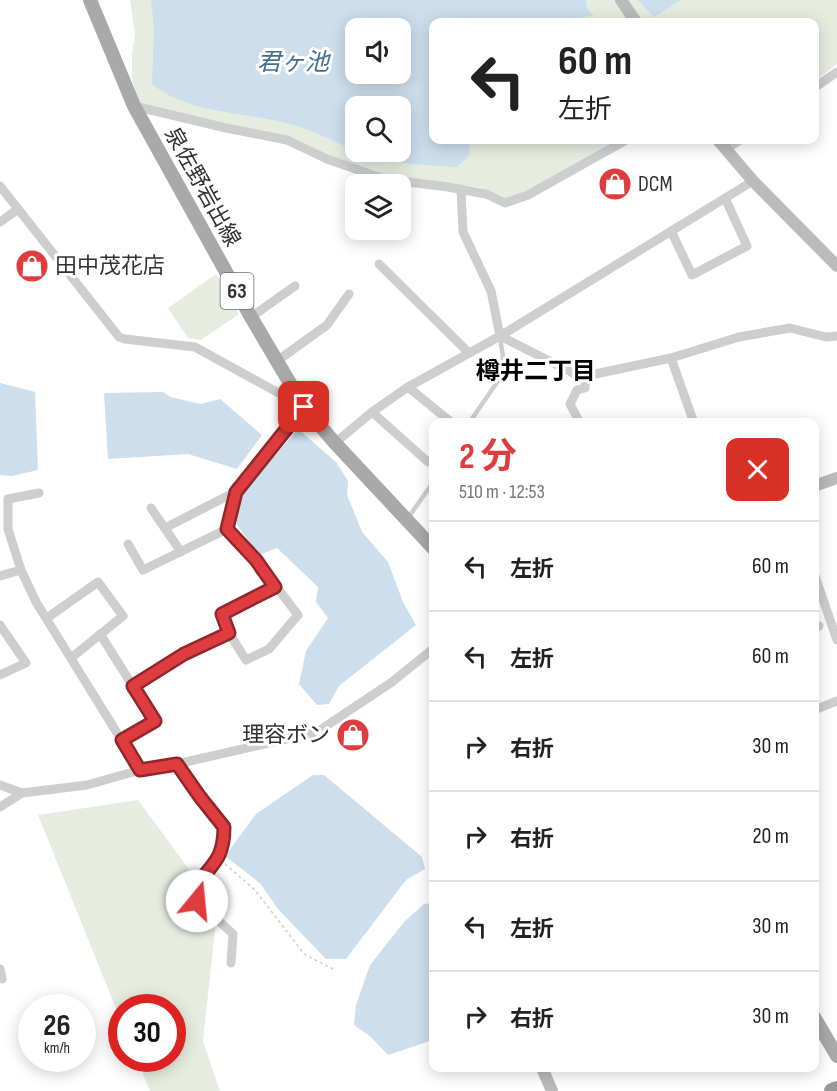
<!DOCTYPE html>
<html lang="ja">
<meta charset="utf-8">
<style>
:root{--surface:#fff;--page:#f2f2f2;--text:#222;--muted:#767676;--line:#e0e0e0;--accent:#df3c40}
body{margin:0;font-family:"Sofia Sans Condensed","Noto Sans JP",sans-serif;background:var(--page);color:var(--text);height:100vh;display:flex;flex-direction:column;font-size:22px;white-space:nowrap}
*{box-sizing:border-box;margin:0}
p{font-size:20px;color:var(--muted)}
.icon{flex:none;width:33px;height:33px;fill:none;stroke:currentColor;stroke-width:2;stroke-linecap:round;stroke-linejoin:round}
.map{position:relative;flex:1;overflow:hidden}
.panel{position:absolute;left:429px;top:418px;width:390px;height:654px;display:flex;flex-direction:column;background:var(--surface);border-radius:12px;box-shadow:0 3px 15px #0003}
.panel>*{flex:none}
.guide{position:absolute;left:429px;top:18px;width:390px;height:126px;border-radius:12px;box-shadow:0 3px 15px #0003;background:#fff;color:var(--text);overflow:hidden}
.tools{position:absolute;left:345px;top:18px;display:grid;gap:12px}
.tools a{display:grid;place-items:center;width:66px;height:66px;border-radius:12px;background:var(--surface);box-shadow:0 3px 15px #0003;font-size:30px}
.speed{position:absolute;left:18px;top:994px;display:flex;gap:12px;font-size:30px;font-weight:700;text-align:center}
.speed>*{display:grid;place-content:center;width:78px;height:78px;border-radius:50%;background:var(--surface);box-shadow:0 3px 15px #0003;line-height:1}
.speed small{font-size:15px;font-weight:400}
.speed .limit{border:9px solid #d22;background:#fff;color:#111}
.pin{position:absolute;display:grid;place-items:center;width:51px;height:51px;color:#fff;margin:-26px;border-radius:12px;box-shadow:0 3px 9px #0006}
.me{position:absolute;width:66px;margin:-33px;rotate:17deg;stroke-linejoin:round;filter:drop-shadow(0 0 4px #0008)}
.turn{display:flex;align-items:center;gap:21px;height:126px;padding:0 30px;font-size:27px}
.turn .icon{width:78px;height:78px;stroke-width:2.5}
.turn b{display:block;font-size:42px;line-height:51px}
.round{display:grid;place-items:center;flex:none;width:63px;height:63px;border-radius:12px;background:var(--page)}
.overview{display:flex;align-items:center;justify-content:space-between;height:102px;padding:0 30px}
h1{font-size:36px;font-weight:700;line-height:45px;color:var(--accent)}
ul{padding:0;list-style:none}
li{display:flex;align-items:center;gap:18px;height:90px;padding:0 30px;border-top:2px solid var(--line)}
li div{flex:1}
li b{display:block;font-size:22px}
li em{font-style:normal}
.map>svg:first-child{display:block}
.green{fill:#e6ede0;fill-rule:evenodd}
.water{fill:#cddeec;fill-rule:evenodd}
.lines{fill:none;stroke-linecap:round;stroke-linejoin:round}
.path{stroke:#cecece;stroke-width:1.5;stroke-dasharray:3 3;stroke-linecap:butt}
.lane{stroke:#cecece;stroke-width:4.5}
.street{stroke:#cecece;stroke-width:9}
.secondary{stroke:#bbb;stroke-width:12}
.primary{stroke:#a9a9a9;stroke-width:14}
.highway{stroke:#989898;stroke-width:16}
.route-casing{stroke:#91272a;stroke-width:15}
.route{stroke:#df3c40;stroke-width:10}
.labels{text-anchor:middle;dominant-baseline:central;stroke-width:6;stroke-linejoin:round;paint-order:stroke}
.shield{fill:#fff;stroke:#6f6f6f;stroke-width:1.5}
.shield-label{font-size:21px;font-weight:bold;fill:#313131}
.poi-label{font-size:22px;fill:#313131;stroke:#fff;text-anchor:start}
.street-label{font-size:22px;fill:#313131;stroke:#fff}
.water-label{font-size:24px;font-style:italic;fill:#416e91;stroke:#fff}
.neighbourhood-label{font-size:24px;font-weight:bold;fill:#000;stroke:#fff}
</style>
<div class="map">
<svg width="837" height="1091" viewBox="0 0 837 1091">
<rect width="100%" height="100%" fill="#fff"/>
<g class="green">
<path d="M130 0H837V64L815 81 814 22H434V140H616L539 184 514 197 506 199 482 188 451 183 395 179 317 153 138 103 132 79V55L135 34ZM356 28H400V74H356ZM356 106H400V152H356Z"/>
<polygon points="216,274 239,314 201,340 188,338 168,308"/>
<polygon points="138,800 200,884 215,930 203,1041 220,1091 150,1091 137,1059 172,1059 172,1008 122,1008 121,1021 38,815"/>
</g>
<g class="water">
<path d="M151 0H586L587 9 594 16H587L574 22H434V140H470L469 156 457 167C424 165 390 164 359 152H400V106H356L355 150C334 142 313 130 290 124 247 112 188 114 152 84L154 28ZM400 28V74H356V28Z"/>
<polygon points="638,0 681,0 654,17"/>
<polygon points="0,383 35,392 38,470 12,476 0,475"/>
<polygon points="163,392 170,397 201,404 220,399 262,435 237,469 188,454 108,459 104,393"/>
<polygon points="298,429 336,462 348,481 347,495 362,532 388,562 403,602 416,625 339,686 329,704 317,705 299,684 306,651 328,618 316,602 318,587 277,548 259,555 237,525 237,499"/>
<polygon points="313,775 324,775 422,857 425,869 406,880 346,959 326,959 278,909 260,883 225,856 256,814"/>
<polygon points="433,903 433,1040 388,1055 371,1037 354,1025 356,1005 370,965 404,922 424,904"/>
</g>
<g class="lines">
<polyline class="path" points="225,864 255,890 304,954 335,970"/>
<g class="lane">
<polyline points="469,423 500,378 503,357 500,337"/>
<polyline points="408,518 434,481"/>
</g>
<g class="street">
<polyline points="814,88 837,72"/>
<polyline points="134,106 226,128 287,140 327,159 384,179 448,187 486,194 505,203 528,195 626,140"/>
<polyline points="725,150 740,140"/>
<polyline points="0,186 119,337 125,339 195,347 304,407 235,492 227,529 256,560 298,615 269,649 246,660 229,633 222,614 275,587"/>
<polyline points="461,189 463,232 491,291 500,336 581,377 671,358 739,337 790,328 826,337 837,336"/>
<polyline points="0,222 18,209"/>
<polyline points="671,231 692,275 747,246 725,198"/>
<polyline points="379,264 469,353"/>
<polyline points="251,317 295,286"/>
<polyline points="671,358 694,423"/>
<polyline points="277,361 327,325 349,294"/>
<polyline points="408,387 452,423"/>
<polyline points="372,412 428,462"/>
<polyline points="580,423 570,404 577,390 585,388 585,376"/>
<polyline points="335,443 372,412 408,387 500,336 753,181"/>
<polyline points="39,493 8,499 8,529 21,570 36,602 140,770"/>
<polyline points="151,508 181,552"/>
<polyline points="165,528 235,492"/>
<polyline points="128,544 143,570 227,529"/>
<polyline points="814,573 837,640"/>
<polyline points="0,576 21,570"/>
<polyline points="47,618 98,582 123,616 71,658"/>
<polyline points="0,625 26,663 0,675"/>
<polyline points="814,628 819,626"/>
<polyline points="100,634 155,721 122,740"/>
<polyline points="133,686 184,654 229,633"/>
<polyline points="814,710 837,701"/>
<path d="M177 764 200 797 224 827C224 837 223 846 219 855 210 873 195 878 197 901L233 934 231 963"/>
<polyline points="0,785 22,793"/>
<polyline points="0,807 22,793 87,785 140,770 177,764 317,732 392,682 434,648"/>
<polyline points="0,969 2,979"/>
</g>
<g class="secondary">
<polyline points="621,0 636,22"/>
<polyline points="718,140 753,181 837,266"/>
<polyline points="814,486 837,478"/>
<polyline points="542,1068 552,1091"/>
</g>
<g class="primary">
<polyline points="90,0 134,106 251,317 304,407 335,443 434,549"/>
<polyline points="814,1017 837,1056"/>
</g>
<polyline class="highway" points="832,1091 837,1089"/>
</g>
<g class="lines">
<defs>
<path id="route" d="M197 901C195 878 210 873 219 855 223 846 224 837 224 827L200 797 177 764 140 770 122 740 155 721 133 686 184 654 229 633 222 614 275 587 256 560 227 529 236 492 304 407"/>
</defs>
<use href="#route" class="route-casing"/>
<use href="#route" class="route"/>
</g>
<defs>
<symbol id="shop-disc" viewBox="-11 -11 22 22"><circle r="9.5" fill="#df3c40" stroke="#fff"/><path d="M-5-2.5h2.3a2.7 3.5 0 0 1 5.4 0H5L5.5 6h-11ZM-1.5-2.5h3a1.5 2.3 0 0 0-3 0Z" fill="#fff"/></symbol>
</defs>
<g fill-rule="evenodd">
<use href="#shop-disc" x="596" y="165" width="38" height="38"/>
<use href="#shop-disc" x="13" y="247" width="38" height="38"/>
<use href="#shop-disc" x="334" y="716" width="38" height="38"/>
</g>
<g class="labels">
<rect class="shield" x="220.5" y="273" width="33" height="36" rx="4.5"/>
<g class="shield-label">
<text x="237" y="291">63</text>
</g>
<g class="poi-label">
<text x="638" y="184">DCM</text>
<text x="55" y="266">田中茂花店</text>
<text x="330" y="735" text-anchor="end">理容ボン</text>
</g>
<g class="street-label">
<text transform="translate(202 187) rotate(61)">泉佐野岩出線</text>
</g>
<g class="water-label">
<text x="293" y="62">君ヶ池</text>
</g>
<g class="neighbourhood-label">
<text x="536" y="371">樽井二丁目</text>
</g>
</g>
</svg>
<div class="tools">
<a><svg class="icon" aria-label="sound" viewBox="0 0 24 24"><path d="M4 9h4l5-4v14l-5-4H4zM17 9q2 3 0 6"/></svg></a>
<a><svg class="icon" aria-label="search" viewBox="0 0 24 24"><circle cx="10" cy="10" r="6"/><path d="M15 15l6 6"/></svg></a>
<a><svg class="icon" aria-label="layers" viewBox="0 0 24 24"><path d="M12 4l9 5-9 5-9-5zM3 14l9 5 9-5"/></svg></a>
</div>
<div class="speed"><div>26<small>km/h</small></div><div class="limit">30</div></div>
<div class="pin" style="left:304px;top:407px;background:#d93025"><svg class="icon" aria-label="arrive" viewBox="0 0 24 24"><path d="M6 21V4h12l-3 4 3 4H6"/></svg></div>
<svg class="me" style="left:197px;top:901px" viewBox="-20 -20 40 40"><circle r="19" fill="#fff"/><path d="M0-13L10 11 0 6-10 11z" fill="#df3c40"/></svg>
<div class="guide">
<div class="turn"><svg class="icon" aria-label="left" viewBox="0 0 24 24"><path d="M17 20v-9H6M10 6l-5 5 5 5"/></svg><div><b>60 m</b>左折</div></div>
</div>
<section class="panel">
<div class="overview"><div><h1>2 分</h1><p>510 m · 12:53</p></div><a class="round" style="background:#d93025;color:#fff"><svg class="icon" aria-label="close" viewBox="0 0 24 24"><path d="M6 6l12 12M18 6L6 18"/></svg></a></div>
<ul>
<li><svg class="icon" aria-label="left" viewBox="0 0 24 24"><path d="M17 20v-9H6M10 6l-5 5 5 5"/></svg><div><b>左折</b></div><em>60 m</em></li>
<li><svg class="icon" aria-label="left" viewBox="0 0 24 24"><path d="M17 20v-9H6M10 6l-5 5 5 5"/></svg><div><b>左折</b></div><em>60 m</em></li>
<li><svg class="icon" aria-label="right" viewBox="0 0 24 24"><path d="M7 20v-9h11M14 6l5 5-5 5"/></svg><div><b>右折</b></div><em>30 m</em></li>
<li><svg class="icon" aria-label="right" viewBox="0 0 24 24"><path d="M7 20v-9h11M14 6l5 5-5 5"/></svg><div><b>右折</b></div><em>20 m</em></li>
<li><svg class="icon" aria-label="left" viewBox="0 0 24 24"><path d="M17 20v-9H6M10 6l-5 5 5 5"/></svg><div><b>左折</b></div><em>30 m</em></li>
<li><svg class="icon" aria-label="right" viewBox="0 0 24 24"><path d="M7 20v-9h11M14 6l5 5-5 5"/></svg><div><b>右折</b></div><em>30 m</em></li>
</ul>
</section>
</div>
